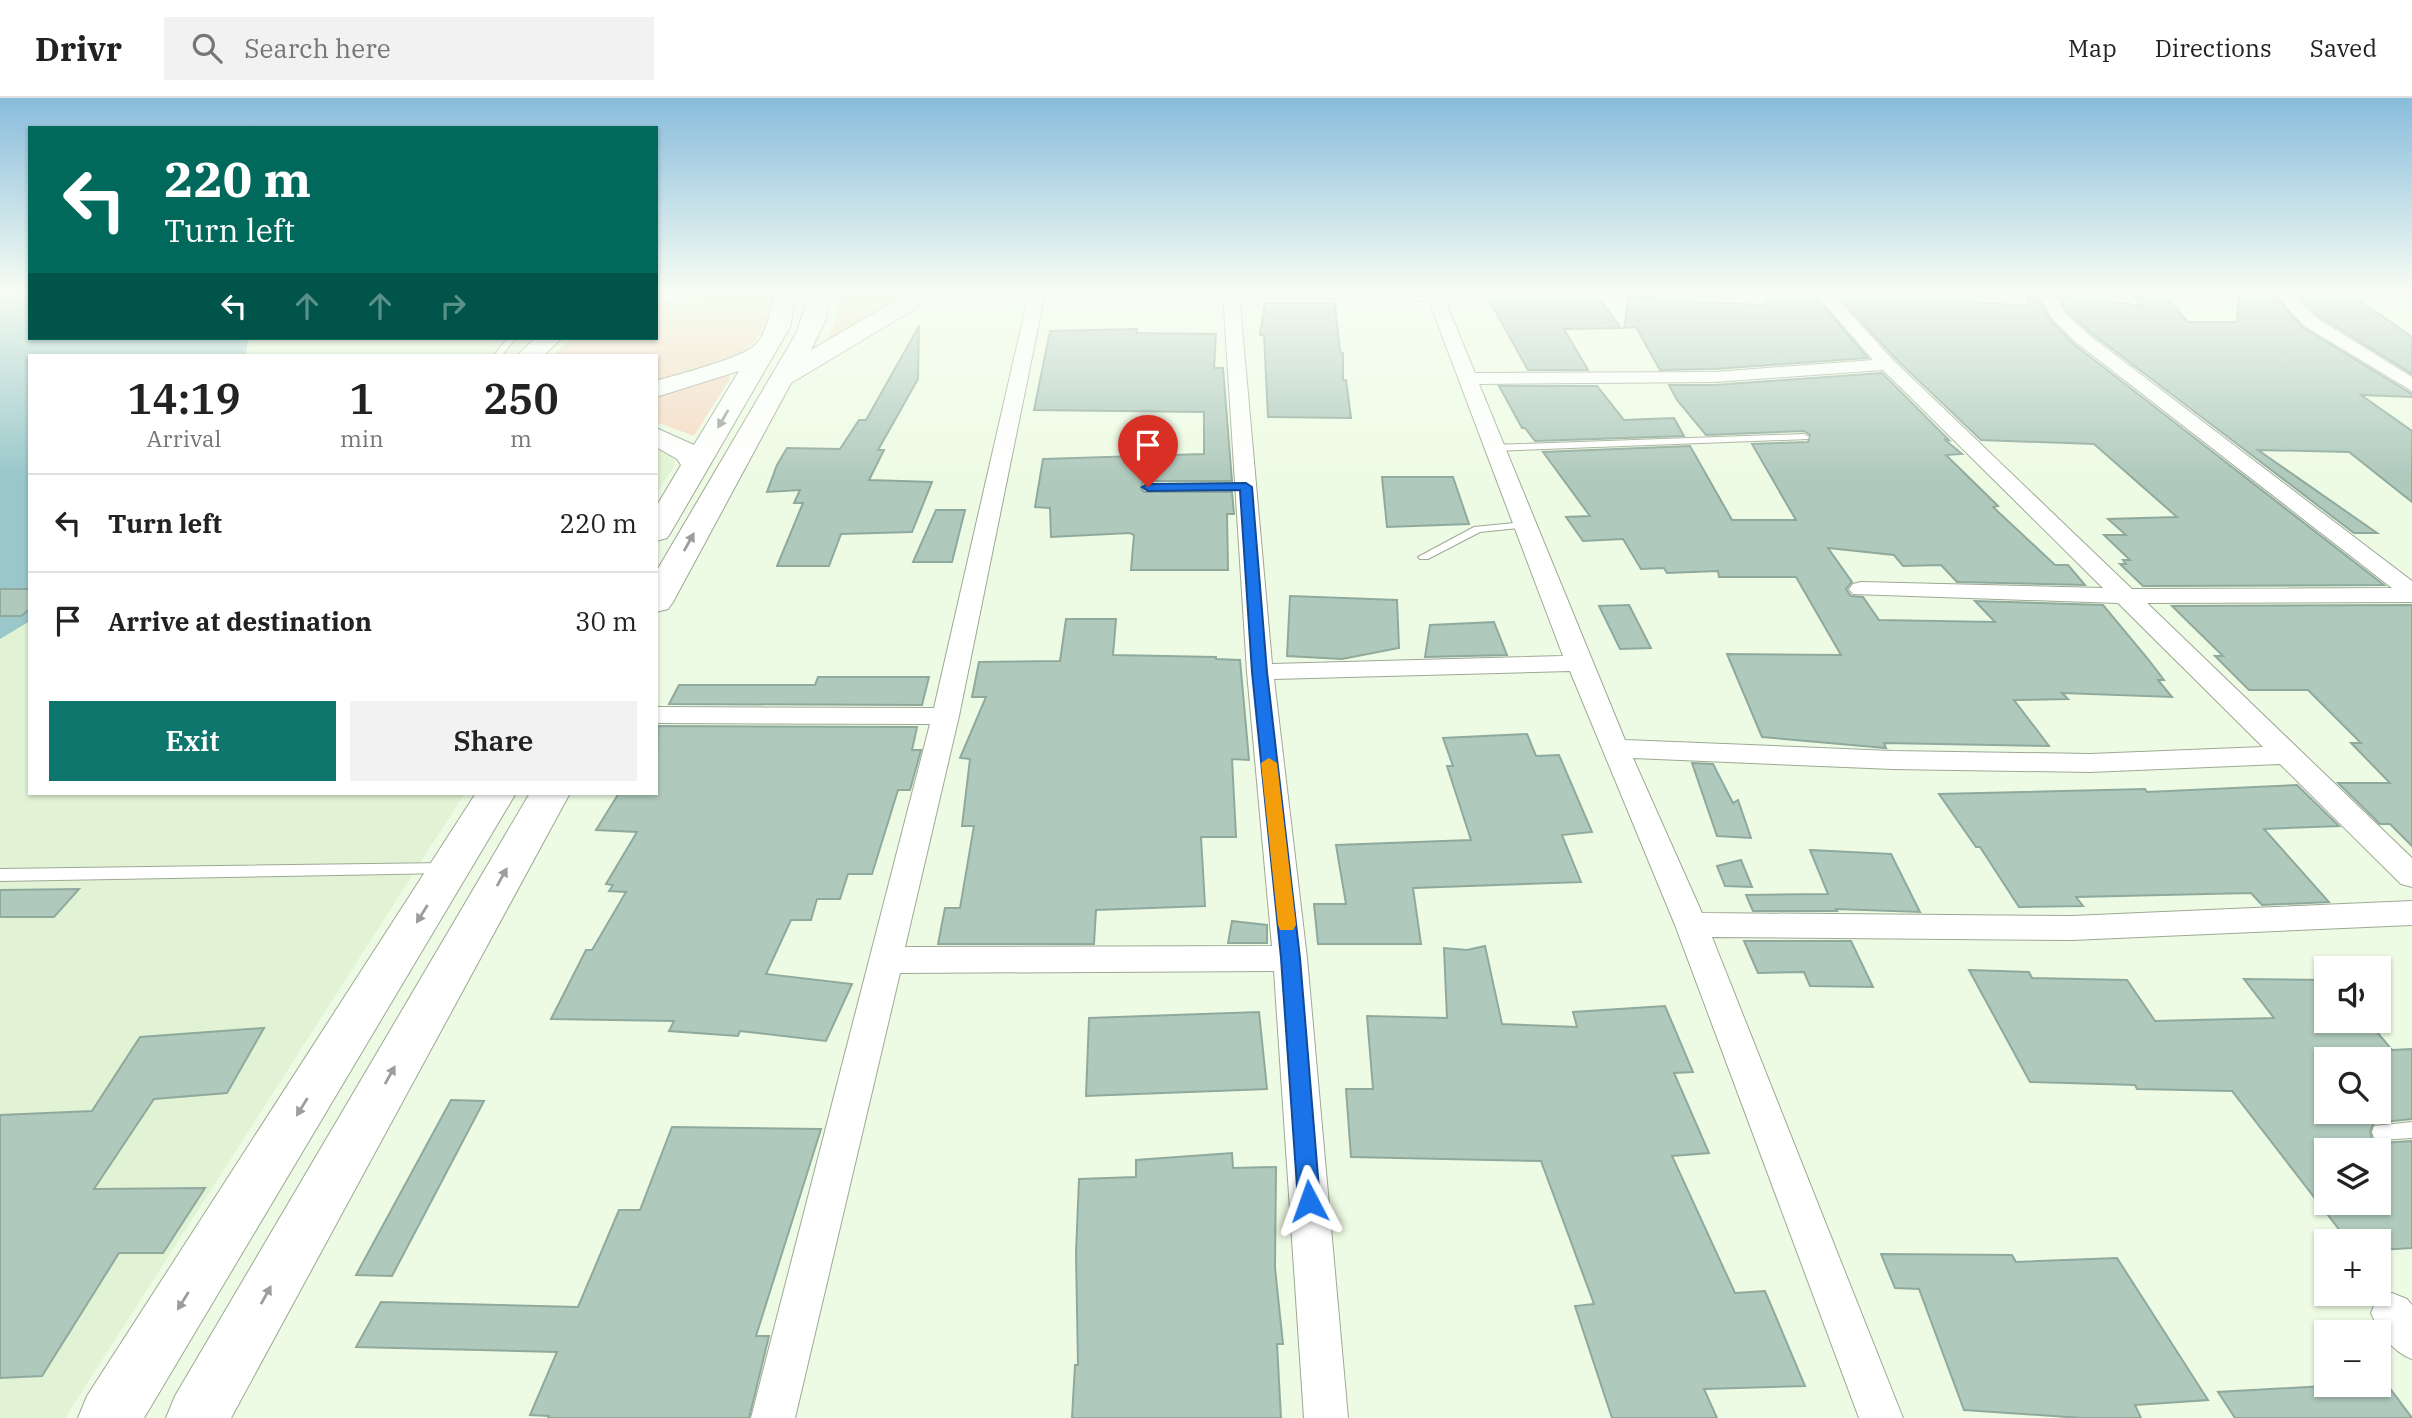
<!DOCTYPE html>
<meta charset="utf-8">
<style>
:root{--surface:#fff;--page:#f2f2f2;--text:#222;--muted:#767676;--line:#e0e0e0;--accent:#0f766e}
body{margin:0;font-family:"IBM Plex Serif",serif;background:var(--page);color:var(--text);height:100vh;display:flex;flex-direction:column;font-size:26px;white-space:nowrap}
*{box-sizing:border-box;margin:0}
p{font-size:23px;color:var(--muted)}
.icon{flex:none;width:38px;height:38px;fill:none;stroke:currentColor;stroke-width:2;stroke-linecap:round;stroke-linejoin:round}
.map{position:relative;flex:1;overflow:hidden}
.sheet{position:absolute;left:28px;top:256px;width:630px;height:441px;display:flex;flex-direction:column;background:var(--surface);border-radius:0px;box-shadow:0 2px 5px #0004}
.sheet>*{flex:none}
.top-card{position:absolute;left:28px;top:28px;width:630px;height:214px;border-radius:0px;box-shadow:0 2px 5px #0004;background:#00695c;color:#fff;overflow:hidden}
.controls{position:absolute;left:2314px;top:858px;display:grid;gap:14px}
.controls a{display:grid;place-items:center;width:77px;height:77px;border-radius:0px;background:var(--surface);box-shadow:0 2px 5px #0004;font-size:35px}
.pin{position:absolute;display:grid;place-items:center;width:60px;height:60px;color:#fff;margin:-72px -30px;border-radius:50% 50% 50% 0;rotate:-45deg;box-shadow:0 0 7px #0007}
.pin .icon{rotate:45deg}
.me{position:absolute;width:77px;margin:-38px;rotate:356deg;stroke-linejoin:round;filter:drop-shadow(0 0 5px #0008)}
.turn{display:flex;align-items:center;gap:24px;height:147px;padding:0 21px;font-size:32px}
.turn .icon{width:91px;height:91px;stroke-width:2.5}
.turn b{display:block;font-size:49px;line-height:60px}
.lanes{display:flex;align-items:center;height:66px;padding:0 21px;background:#0003;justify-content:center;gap:35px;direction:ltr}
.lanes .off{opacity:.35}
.eta{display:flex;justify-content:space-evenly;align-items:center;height:119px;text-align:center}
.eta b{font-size:42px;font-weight:600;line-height:49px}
.button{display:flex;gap:14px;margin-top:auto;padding:14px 21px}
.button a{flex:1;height:80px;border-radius:0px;background:var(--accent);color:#fff;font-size:28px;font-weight:600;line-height:80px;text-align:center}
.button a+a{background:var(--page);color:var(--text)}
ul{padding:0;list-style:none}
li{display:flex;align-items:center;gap:21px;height:98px;padding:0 21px;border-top:2px solid var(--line)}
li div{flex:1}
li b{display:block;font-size:26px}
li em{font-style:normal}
header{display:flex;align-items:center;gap:42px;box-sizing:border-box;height:98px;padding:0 35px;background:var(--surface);border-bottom:2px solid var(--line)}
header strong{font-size:33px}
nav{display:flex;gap:38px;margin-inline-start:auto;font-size:24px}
.search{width:490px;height:63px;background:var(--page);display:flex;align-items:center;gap:18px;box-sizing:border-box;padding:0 24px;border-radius:0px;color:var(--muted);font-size:26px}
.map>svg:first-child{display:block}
.built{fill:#e2f3d5}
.green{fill:#f5dac3}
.water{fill:#99c7ca}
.building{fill:#afc9bd;stroke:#8fa99d;stroke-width:2;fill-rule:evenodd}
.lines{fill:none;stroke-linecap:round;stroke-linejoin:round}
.lane-casing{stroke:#9da994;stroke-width:2}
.street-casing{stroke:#9da994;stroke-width:2}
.secondary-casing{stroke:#9da994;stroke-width:2}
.lane{fill:#fff;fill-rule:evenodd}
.street{fill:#fff;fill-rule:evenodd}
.secondary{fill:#fff;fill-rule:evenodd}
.oneway{fill:#9d9e9b}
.route{fill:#1a73e8;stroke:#114b97;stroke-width:2}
.slow{fill:#f59e0b}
</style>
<header>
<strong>Drivr</strong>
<div class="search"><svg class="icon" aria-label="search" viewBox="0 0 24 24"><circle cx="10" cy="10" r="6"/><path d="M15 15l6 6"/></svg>Search here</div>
<nav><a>Map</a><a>Directions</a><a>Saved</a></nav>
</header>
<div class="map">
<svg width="2412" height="1320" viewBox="0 0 2412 1320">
<rect width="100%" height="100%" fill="#eefbe4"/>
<g class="built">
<polygon points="248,240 534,240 512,257 246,257"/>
<polygon points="656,348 674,360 675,367 656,396"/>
<polygon points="30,523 30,695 465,695 65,1320 0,1320 0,541"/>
</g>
<g class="green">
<path d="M772 195C774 218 758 242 742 256L656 286V257H552L574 240H656V207L702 199Z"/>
<polygon points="841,195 914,195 830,240 829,236 836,222"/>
<polygon points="725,277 731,279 694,338 656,324 656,296"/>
</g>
<polygon class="water" points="0,195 30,195 30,240 248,240 246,257 30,257 30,523 0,541"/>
<g class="building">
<polygon points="1485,195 1595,195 1621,230 1564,231 1588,272 1528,272"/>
<polygon points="1892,195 1968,197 1971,204 2030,208 2025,195 2034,195 2052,224 2075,247 2384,487 2143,488 2120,466 2126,466 2123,462 2130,462 2104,437 2126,437 2108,421 2177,419 2094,346 1981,342 1895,260 1842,202 1894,202"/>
<polygon points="2239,195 2272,195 2302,229 2412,296 2412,299 2361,297 2412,333 2412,404 2349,354 2258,352 2377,435 2354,435 2091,235 2068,214 2057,197 2142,208 2134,199 2169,202 2188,224 2237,224"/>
<polygon points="2295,195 2349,195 2412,239 2412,276 2317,217"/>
<polygon points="1629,198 1661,200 1662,203 1769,207 1766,203 1818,202 1868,260 1715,271 1660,272 1636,229 1624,230"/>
<polygon points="1265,205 1335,206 1340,254 1343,255 1343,282 1346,282 1351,320 1268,319 1264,237 1260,237"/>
<polygon points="919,228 918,281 878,352 884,352 869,382 932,384 912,434 841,436 829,468 777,468 803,405 794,405 800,392 767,394 777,367 787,350 840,351 859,322 866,322"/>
<polygon points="1137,231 1137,235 1216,236 1214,270 1223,270 1232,383 1148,383 1142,385 1141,391 1144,394 1232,394 1234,416 1227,416 1228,472 1131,472 1134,437 1130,435 1051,439 1050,410 1035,409 1043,361 1204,356 1204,314 1034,312 1050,233"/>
<polygon points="1882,275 1949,342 1944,341 1962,356 1946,357 1998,408 1993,409 2055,467 2068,467 2085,487 1957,484 1941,467 1903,468 1894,457 1828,450 1852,484 1846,491 1851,498 1863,499 1879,522 1995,524 1975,503 2103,507 2148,561 2164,582 2158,582 2172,599 2062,595 2068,601 2014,602 2049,648 1884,645 1886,650 1762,639 1727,556 1841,557 1796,479 1719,479 1718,473 1667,475 1664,470 1641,471 1623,441 1583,443 1566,419 1590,418 1543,354 1690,348 1732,422 1796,422 1752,346 1808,344 1810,337 1804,333 1706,337 1677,302 1669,287 1715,287"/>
<polygon points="1499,288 1597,288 1624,322 1674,320 1684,338 1535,343 1525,330 1522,330"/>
<polygon points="1382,379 1453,379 1469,426 1387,429"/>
<polygon points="936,412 965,412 952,464 913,464"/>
<polygon points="0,491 30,491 30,511 21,518 0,518"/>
<polygon points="1290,498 1397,502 1399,550 1342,561 1287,558"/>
<polygon points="1629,507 1651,550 1620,551 1599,508"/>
<polygon points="2412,507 2412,748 2390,726 2380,726 2338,685 2390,685 2351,645 2361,645 2308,592 2249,592 2215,558 2223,558 2172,508"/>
<polygon points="1066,521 1116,521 1113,557 1216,559 1216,561 1240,562 1249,662 1232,661 1236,739 1201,739 1205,808 1096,812 1094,846 938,846 945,810 960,810 974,728 962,728 970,661 960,660 986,599 972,599 979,564 1060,563"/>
<polygon points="1494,524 1507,557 1425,559 1430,527"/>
<polygon points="818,579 929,579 922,607 669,606 679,587 815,587"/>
<polygon points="658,628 917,629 912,652 921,652 910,692 898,692 872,776 848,776 840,801 817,801 811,822 791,822 766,876 852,886 826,943 740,933 738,938 669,933 674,923 551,921 586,852 592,852 626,794 609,793 613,787 606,786 637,734 596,732 619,695 656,695"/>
<polygon points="1527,636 1536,658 1559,657 1592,734 1562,737 1581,784 1413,790 1421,846 1318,846 1314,806 1346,806 1336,747 1471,742 1447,668 1453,668 1443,640"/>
<polygon points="1692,665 1713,666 1733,705 1738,702 1751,740 1717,738"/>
<polygon points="2297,687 2339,728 2264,731 2329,804 2262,807 2251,795 2076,799 2083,808 2019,809 1980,749 1976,749 1939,696 2145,691 2147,694"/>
<polygon points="1810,752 1891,756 1920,814 1836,811 1837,813 1753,813 1746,797 1828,796"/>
<polygon points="1741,762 1752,789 1725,788 1717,768"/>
<polygon points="79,791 54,819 0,819 0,792"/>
<polygon points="1232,823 1267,827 1267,845 1228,845"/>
<polygon points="1744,843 1851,843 1873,889 1810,888 1804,874 1758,875"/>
<polygon points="1485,848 1502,926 1577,929 1573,914 1665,908 1693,974 1674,975 1709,1055 1672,1058 1735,1195 1765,1193 1805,1288 1704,1291 1717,1320 1612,1320 1575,1208 1594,1206 1541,1063 1351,1059 1346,991 1373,991 1367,918 1447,920 1444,850 1467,852"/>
<path d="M1969 872 2029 874 2032 880 2127 882 2155 923 2274 920 2244 881 2326 882V922H2367L2392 952 2412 951V1021L2374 1025 2370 1033 2372 1041 2380 1045 2412 1043V1150L2378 1152V1143H2348L2232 993 2137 991 2135 987 2030 984ZM2326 961H2378V1013H2326ZM2326 1052H2378V1104H2326Z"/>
<polygon points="1259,914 1267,991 1086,998 1089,920"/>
<polygon points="264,930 227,995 154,1001 94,1091 205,1090 163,1155 119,1155 42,1278 0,1280 0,1017 92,1013 140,939"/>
<polygon points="451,1002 484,1003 392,1178 356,1177"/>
<polygon points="672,1029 821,1031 756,1238 769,1238 749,1320 548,1320 549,1318 530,1317 557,1254 356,1249 381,1204 578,1209 619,1112 640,1112"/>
<polygon points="1232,1055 1233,1070 1276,1069 1275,1170 1283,1246 1277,1246 1281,1320 1072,1320 1075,1267 1078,1267 1076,1155 1079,1081 1136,1079 1136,1062"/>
<polygon points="1881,1156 2012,1157 2016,1164 2117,1160 2208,1302 2135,1307 2141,1320 2082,1320 1964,1312 1919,1191 1895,1190"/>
<polygon points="2378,1285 2386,1285 2412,1320 2235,1320 2218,1294"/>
</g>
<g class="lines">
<defs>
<g id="lane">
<polygon points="508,240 516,240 502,257 494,257"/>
<polygon points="1804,336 1809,339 1808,341 1493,353 1488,350 1493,347"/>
<polygon points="1148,386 1246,386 1251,389 1246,392 1144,391 1144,387"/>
<polygon points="1524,424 1528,425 1528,429 1480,434 1428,461 1420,461 1418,459 1474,429"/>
<polygon points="447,765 452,766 455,770 452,774 447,775 0,783 0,771"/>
<polygon points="2412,1024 2412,1040 2381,1042 2374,1040 2372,1034 2374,1028"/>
</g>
<g id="street">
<path d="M1029 195H1045L959 618 905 849 1272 848 1247 574 1223 195H1239L1272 566 1563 558 1429 203 1326 200 1318 195H1442L1475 275 1715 274 1873 262 1815 195H1832L1893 262 2132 491 2392 490 2077 245 2054 223 2036 195H2052L2066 216 2089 237 2412 483V504L2147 505 2412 760V789L2401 786 2280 666 2090 674 1893 671 1633 660 1702 815 2072 818 2412 803V827L2072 842 1712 839 1903 1320H1859L1675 827 1570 573 1274 581 1307 860 1348 1320H1304L1274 873 900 875 795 1320H751L930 626 656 625V609L934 610ZM1883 272 2103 490 1861 484 1853 486 1849 491 1853 496 2118 505 2263 649 2090 656 1893 653 1625 642 1479 286 1715 284Z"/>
<polygon points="2274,195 2291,195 2315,219 2412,279 2412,293 2303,227"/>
<path d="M2392 1195 2407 1201 2412 1207V1261C2391 1253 2380 1235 2371 1215L2377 1201Z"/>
</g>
<g id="secondary">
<polygon points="656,195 686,195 683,200 656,206"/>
<path d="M774 195H796L790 229 671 434 667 440 656 443V409L681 367 677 361 656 349V330L694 347 739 273 656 299V283C676 277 743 260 755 247 768 234 770 213 774 195Z"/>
<polygon points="809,195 831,195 826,221 811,252 908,195 936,195 933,200 791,285 673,504 668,511 656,514 656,474 797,234"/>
<polygon points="536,240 562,240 544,257 517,257"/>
<polygon points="476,695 516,695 144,1320 78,1320 87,1298"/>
<polygon points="530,695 570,695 231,1320 166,1320 175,1298"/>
</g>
</defs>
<use href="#lane" class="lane-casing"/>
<use href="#street" class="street-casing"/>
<use href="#secondary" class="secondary-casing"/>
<use href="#lane" class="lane"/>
<use href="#street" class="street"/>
<use href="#secondary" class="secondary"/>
</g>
<defs><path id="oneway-solid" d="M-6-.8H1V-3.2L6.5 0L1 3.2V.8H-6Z" transform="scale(1.75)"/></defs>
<g class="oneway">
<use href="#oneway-solid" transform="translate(723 321) rotate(120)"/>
<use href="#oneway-solid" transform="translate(689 444) rotate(-61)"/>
<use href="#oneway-solid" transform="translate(502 779) rotate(-61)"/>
<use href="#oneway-solid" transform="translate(422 816) rotate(122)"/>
<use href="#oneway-solid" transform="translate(390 977) rotate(-61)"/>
<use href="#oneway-solid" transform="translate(302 1009) rotate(122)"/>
<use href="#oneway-solid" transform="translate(266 1197) rotate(-61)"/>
<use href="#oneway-solid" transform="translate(183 1203) rotate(122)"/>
</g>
<linearGradient id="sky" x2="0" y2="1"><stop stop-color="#88bcdc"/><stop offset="0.51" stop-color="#f7fdf3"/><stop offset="1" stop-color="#f7fdf3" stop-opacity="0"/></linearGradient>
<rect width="2412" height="380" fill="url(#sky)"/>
<polygon class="route" points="1246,385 1252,389 1267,574 1300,860 1320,1103 1317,1110 1309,1113 1301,1110 1298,1103 1281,860 1252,574 1240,392 1148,393 1142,389 1148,386"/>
<polygon class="slow" points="1269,660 1277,665 1296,827 1293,832 1280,832 1278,827 1261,665"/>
</svg>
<div class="controls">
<a><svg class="icon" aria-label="sound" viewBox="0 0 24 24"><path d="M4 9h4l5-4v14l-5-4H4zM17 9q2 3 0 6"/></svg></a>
<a><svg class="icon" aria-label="search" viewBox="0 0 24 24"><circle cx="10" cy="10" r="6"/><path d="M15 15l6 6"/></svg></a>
<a><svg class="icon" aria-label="layers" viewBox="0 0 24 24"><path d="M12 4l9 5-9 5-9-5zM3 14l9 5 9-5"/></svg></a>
<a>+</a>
<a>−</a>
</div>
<div class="pin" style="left:1148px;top:389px;background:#d93025"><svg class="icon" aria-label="arrive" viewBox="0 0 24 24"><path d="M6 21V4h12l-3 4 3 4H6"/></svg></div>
<svg class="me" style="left:1309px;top:1103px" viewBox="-20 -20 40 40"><path d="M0-17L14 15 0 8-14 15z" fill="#1a73e8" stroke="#fff" stroke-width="4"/></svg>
<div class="top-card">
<div class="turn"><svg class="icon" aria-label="left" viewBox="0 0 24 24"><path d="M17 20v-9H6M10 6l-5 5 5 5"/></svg><div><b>220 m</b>Turn left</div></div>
<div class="lanes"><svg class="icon" aria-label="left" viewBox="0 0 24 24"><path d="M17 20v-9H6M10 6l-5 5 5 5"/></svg><svg class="icon off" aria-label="ahead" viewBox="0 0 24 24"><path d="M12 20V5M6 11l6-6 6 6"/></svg><svg class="icon off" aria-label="ahead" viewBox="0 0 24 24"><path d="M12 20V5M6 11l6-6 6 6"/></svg><svg class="icon off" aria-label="right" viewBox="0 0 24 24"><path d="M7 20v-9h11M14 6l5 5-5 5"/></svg></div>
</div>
<section class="sheet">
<div class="eta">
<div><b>14:19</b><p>Arrival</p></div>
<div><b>1</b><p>min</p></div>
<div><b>250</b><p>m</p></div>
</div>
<ul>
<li><svg class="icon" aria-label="left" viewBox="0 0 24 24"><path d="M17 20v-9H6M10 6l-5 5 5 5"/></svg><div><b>Turn left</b></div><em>220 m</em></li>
<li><svg class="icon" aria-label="arrive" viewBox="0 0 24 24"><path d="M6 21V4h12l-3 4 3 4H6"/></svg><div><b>Arrive at destination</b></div><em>30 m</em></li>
</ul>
<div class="button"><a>Exit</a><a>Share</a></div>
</section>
</div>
